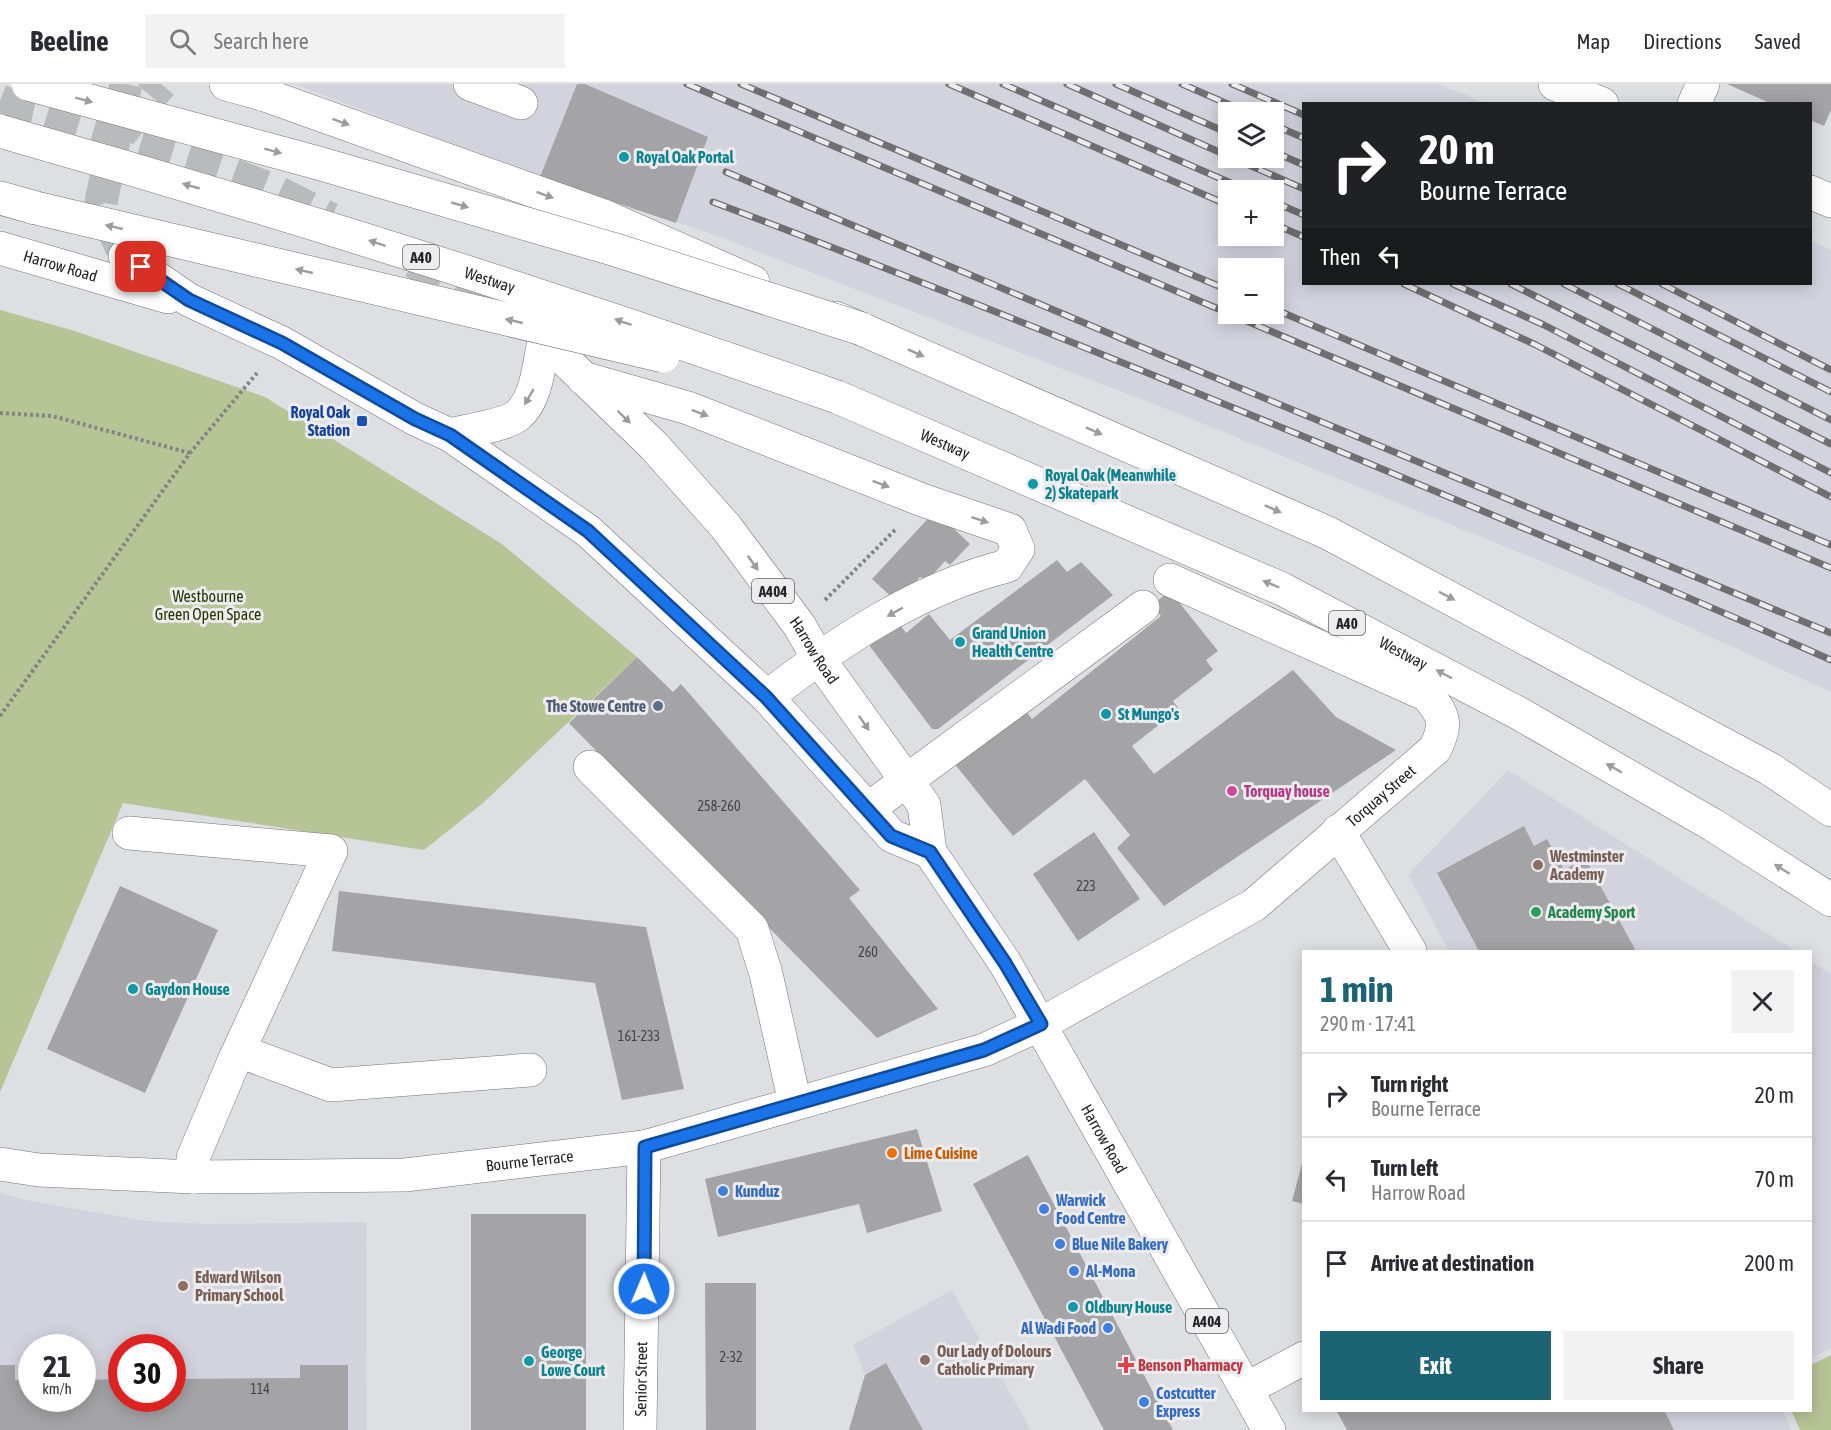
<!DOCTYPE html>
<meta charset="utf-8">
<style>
:root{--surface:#fff;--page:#f2f2f3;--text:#2b2b33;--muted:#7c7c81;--line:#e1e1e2;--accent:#1c6373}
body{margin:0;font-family:"Asap Condensed",sans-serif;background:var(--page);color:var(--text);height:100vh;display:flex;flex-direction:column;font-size:22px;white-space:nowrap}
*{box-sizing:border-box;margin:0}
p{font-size:20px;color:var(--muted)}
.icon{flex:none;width:33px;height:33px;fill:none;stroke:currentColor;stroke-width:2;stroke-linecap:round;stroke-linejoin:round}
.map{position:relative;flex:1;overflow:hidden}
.sheet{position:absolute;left:1302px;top:866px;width:510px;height:462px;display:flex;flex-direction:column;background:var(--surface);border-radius:0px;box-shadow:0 3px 15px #0003}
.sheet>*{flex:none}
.guide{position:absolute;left:1302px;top:18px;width:510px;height:183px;border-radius:0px;box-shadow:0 3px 15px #0003;background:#202124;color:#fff;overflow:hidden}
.controls{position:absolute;left:1218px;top:18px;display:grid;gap:12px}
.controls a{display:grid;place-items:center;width:66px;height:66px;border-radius:0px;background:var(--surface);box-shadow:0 3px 15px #0003;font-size:30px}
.speed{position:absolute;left:18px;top:1250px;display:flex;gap:12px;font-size:30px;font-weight:700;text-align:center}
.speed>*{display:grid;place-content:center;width:78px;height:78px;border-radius:50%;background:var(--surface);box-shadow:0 3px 15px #0003;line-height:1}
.speed small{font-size:15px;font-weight:400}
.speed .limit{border:9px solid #d22;background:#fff;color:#111}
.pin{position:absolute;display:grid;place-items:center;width:51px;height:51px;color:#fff;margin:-26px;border-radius:12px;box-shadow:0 3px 9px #0006}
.me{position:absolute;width:66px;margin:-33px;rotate:1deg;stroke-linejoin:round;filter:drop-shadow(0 0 4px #0008)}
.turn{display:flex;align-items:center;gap:21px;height:126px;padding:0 18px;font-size:27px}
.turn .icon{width:78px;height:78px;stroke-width:2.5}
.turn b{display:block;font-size:42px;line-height:51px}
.then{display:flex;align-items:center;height:57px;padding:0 18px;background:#0003;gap:12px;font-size:22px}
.round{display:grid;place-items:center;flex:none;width:63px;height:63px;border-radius:0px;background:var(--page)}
.summary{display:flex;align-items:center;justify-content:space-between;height:102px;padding:0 18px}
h1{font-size:36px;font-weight:700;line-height:45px;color:var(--accent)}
.button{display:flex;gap:12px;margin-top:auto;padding:12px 18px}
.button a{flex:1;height:69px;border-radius:0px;background:var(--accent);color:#fff;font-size:24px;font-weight:700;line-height:69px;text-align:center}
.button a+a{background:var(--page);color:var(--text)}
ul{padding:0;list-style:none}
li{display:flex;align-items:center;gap:18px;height:84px;padding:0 18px;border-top:2px solid var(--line)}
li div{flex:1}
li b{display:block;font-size:22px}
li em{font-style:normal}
header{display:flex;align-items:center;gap:36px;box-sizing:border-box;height:84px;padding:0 30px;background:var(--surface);border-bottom:2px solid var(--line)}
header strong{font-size:28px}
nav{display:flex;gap:33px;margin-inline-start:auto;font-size:21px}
.search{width:420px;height:54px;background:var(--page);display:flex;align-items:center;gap:15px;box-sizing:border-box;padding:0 21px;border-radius:0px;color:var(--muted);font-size:22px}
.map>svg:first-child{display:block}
.built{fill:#d2d3dd;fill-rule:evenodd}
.green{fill:#b6c496}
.building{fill:#a4a4a7}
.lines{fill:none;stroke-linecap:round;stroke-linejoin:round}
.minor-tunnel{stroke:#b9babc;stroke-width:33;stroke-dasharray:33 16;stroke-linecap:butt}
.major-tunnel{stroke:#b9babc;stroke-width:33;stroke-dasharray:33 16;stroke-linecap:butt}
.minor-casing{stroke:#737476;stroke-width:34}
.major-casing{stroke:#737476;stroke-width:34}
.highway-casing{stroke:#737476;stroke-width:34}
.path{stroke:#838486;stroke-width:4;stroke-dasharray:3 3;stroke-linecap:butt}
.minor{stroke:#fff;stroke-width:33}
.major{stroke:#fff;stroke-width:33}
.highway{stroke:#fff;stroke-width:33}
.rail-casing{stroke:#6f6f71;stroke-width:7}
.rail{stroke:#ececef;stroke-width:4.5;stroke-dasharray:14;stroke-linecap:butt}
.highway-bridge-casing{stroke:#737476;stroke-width:34;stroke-linecap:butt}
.highway-bridge{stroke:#fff;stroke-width:33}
.oneway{fill:#9c9c9d}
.route-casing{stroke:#114b97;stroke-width:15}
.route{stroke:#1a73e8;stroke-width:10}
.culture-dot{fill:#0f9aa8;stroke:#ececef;stroke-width:2}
.transit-dot{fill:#1a4fb4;stroke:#ececef;stroke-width:2}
.service-dot{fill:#5c6f8a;stroke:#ececef;stroke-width:2}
.hotel-dot{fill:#d1479c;stroke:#ececef;stroke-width:2}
.education-dot{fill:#8d6e63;stroke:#ececef;stroke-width:2}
.leisure-dot{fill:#2e9e5b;stroke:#ececef;stroke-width:2}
.food-dot{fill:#e8710a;stroke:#ececef;stroke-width:2}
.shop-dot{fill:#3f7fe0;stroke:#ececef;stroke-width:2}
.health-dot{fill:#e0444e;stroke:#ececef;stroke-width:2}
.labels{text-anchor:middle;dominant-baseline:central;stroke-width:6;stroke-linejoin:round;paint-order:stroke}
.number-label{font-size:14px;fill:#444446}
.shield{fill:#ececef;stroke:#606062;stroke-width:1.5}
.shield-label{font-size:15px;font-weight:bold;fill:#242425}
.culture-label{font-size:16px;font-weight:bold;fill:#0d838f;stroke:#ececef;text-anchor:start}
.street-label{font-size:16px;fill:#242425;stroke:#ececef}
.transit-label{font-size:16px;font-weight:bold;fill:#164399;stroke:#ececef;text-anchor:end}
.park-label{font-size:16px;fill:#283400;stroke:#ececef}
.service-label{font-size:16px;font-weight:bold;fill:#4e5e75;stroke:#ececef;text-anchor:end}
.hotel-label{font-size:16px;font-weight:bold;fill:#b23c85;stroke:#ececef;text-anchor:start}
.education-label{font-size:16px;font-weight:bold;fill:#785e54;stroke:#ececef;text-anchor:start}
.leisure-label{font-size:16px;font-weight:bold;fill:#27864d;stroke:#ececef;text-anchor:start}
.food-label{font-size:16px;font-weight:bold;fill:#c56008;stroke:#ececef;text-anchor:start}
.shop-label{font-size:16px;font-weight:bold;fill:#366cbe;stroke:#ececef;text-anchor:start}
.health-label{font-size:16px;font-weight:bold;fill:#be3a42;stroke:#ececef;text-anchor:start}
</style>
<header>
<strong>Beeline</strong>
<div class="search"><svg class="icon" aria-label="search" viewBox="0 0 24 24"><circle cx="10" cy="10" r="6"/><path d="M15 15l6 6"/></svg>Search here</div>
<nav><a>Map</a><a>Directions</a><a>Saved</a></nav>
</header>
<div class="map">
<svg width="1831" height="1346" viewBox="0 0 1831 1346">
<rect width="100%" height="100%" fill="#dedfe2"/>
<g class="built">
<path d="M294 0H1439L1485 19 1304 20V200H1810L1811 157 1831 166V608L1582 494 1177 329 704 147 540 93ZM1228 28H1274V74H1228ZM1228 106H1274V152H1228ZM1228 184H1274V230H1228Z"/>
<polygon points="1508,686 1795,867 1449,867 1408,791"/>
<polygon points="1810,877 1831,890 1831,1264 1811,1274"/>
<path d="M0 1109 30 1117 146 1137 206 1140 366 1138 367 1346H0ZM32 1263H82V1314H32ZM122 1263H172V1314H122Z"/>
<polygon points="952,1206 1031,1346 849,1346 865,1291 853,1261"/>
<polygon points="1336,1326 1783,1326 1791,1346 1347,1346"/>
</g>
<g class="green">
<polygon points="0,226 75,247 265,313 502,460 637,573 483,719 424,766 123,719 0,1008"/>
<polygon points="1831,1271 1831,1346 1800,1346 1791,1326 1810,1326 1811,1281"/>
</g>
<g class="building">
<polygon points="577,0 585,0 708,53 676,139 540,93"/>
<polygon points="1727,0 1831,0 1831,26 1824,42 1810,36 1810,20 1772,20"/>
<polygon points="935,427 970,460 950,481 945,477 928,496 920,493 897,518 872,495"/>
<polygon points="1057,476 1067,488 1081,478 1113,511 938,645 932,645 869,561 897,537 906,549 929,530 950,556"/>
<polygon points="1170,507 1218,567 1206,576 1213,586 1173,617 1179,625 1132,662 1154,690 1293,586 1336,633 1396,666 1164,822 1117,764 1130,751 1085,695 1013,752 953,678 1023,623 1032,635 1161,532 1152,521"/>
<polygon points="637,573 673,608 681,600 860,806 849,814 938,925 877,954 569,639"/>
<polygon points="1524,742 1534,762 1547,755 1564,786 1585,774 1636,867 1479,867 1437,789"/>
<polygon points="1094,748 1140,815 1078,857 1033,790"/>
<polygon points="120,802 218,846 145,1009 47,965"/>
<polygon points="339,807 646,843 684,1005 622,1016 595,899 332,867"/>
<polygon points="917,1045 942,1127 867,1149 859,1120 718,1153 705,1095"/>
<polygon points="1028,1071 1173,1346 1104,1346 973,1100"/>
<polygon points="1303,1076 1304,1077 1304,1120 1292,1117"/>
<rect x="471" y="1130" width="115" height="216"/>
<polygon points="705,1199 756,1199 756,1346 706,1346"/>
<polygon points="886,1279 923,1346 849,1346 865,1291"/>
<polygon points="0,1281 15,1281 15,1296 32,1296 32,1314 82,1314 82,1296 122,1295 122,1314 172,1314 172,1295 300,1294 300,1281 348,1281 348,1346 0,1346"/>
<polygon points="1336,1326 1664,1326 1674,1346 1347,1346"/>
</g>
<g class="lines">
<polyline class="minor-tunnel" points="0,26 53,38"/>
<g class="major-tunnel">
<path d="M0 17C87 50 179 68 265 103 288 112 309 125 331 135"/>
<polyline points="120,50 161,0"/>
<polyline points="122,165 101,118 126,0"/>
<polyline points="414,178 501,231"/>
</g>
<defs>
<g id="minor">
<polyline points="470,0 521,19"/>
<polyline points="1555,0 1602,20"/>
<polyline points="1694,20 1703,0"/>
<polyline points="1810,108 1831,117"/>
<path d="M583 294 688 324 925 417 1010 446 1018 465 1007 482C918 504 838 558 767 613"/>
<polyline points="590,683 752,845 766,890 795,1019"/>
<polyline points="868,725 1143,523"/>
<polyline points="1338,747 1410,867"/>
<polyline points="129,749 331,767 234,977 193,1074 193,1093"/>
<polyline points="239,967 331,1001 530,986"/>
<path id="s1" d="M0 1080 39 1086 193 1093 405 1091 644 1063 984 966 1041 940 1254 821 1435 665C1447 640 1445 632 1427 611L1170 496"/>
<polyline points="1246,1305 1304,1274"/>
<path id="s2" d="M640 1346 644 1063"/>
</g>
<g id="major">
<path id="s3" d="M0 164 168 213"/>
<polyline points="125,172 189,216 282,259 415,335 450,351 588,447 767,613 892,752 930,768"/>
<path id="s4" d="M567 278 654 362 726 443 799 541 818 574 924 721 930 768 1005 879 1269 1346"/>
<path d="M450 351C465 347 507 341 518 331 537 315 539 280 544 257"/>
</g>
<g id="highway">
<polyline points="226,0 265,11 604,132 753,198"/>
<polyline points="0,114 36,124"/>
<polyline points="836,234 1328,449 1770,685 1831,726"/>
<path id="s5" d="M837 313 1282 505 1520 630 1713 741 1831 816"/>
</g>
</defs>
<use href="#minor" class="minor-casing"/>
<use href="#major" class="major-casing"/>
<use href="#highway" class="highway-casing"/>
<g class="path">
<polyline points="0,329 52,332 190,369"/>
<polyline points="825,516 896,445"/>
<polyline points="0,632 190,369 257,289"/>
</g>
<use href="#minor" class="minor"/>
<use href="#major" class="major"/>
<use href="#highway" class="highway"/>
<defs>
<g id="rail">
<polyline points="687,0 1228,229"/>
<polyline points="741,0 1228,206"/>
<polyline points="949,0 1228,121"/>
<polyline points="1003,0 1247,106"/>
<polyline points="1067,0 1228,72"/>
<polyline points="1116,0 1228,49"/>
<polyline points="1182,0 1246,28"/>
<polyline points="1232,0 1304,31"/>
<polyline points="1274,41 1304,54"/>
<polyline points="1274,68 1304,81"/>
<polyline points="1233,74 1304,105"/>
<polyline points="726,88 1170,275 1831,549"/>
<path d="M713 118C928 199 1139 285 1351 372 1511 439 1672 505 1831 576"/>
<polyline points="1274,118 1304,131"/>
<polyline points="1274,140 1304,153"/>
<polyline points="1404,200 1536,261 1831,413"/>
<polyline points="1453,200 1544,241 1831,389"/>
<polyline points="1511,200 1831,360"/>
<polyline points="1564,200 1831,336"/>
<polyline points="1618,200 1831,308"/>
<polyline points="1662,200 1831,286"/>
<polyline points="1274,225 1831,461"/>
<polyline points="1230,230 1831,484"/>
</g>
</defs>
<use href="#rail" class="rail-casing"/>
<use href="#rail" class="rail"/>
<defs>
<g id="highway-bridge">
<polyline points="28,0 318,79 616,166 862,245"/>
<path id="s6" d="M0 47C282 127 560 215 837 313"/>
<polyline points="36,124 663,272"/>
</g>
</defs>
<use href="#highway-bridge" class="highway-bridge-casing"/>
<use href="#highway-bridge" class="highway-bridge"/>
</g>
<defs><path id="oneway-solid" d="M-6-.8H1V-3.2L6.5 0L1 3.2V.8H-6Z" transform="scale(1.5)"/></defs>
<g class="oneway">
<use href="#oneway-solid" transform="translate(84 16) rotate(15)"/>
<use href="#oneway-solid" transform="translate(341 38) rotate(20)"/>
<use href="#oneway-solid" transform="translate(273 67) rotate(15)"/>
<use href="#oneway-solid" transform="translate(191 102) rotate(-164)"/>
<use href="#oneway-solid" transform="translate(545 111) rotate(20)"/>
<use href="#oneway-solid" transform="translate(460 121) rotate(16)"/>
<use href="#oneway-solid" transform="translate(114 143) rotate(-167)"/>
<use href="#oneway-solid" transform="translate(377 159) rotate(-162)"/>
<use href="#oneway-solid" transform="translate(304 187) rotate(-167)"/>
<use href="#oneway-solid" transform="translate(514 237) rotate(-167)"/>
<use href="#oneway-solid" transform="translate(623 238) rotate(-161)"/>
<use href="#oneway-solid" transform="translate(916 269) rotate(24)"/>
<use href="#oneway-solid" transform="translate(529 313) rotate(120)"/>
<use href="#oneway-solid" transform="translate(700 329) rotate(21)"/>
<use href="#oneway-solid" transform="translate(624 333) rotate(44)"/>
<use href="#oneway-solid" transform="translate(1094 347) rotate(24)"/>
<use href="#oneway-solid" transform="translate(881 400) rotate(21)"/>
<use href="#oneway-solid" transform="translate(1273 425) rotate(24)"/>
<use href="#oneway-solid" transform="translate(980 436) rotate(18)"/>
<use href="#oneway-solid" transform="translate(753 479) rotate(54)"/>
<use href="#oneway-solid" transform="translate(1271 500) rotate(-157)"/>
<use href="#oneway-solid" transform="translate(1447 512) rotate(28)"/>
<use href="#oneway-solid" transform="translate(895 528) rotate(151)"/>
<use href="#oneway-solid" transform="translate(1444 590) rotate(-152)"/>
<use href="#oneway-solid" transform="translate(864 639) rotate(55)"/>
<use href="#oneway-solid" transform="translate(1614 684) rotate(-150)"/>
<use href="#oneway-solid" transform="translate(1782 785) rotate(-148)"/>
</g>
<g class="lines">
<defs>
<polyline id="route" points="141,183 189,216 282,259 415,335 450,351 588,447 766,613 891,752 930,768 1005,879 1041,940 984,966 645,1063 644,1205"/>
</defs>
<use href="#route" class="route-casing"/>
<use href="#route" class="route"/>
</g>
<g class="culture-dot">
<circle cx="624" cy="73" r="6"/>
<circle cx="1033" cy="400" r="6"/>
<circle cx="960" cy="558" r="6"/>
<circle cx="1106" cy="630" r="6"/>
<circle cx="133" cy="905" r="6"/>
<circle cx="1073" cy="1223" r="6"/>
<circle cx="529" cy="1277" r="6"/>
</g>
<rect class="transit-dot" x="356" y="331" width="12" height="12" rx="3"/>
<circle class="service-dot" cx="658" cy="622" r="6"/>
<circle class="hotel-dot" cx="1232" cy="707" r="6"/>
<g class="education-dot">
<circle cx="1538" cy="781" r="6"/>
<circle cx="183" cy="1202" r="6"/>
<circle cx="925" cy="1276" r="6"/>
</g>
<circle class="leisure-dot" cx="1536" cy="828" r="6"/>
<circle class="food-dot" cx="892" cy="1069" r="6"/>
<g class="shop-dot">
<circle cx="723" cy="1107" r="6"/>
<circle cx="1044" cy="1125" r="6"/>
<circle cx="1060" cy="1160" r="6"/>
<circle cx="1074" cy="1187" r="6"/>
<circle cx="1108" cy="1244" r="6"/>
<circle cx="1144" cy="1318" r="6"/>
</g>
<path class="health-dot" d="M1123 1272h6v6h6v6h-6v6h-6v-6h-6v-6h6z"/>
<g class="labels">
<g class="number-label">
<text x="719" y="722">258-260</text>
<text x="1086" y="802">223</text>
<text x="868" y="868">260</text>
<text x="639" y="952">161-233</text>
<text x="731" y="1273">2-32</text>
<text x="260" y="1305">114</text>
</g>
<g class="shield">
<rect x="403" y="161" width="36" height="24" rx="4.5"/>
<rect x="752" y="495" width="42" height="24" rx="4.5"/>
<rect x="1329" y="527" width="36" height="24" rx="4.5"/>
<rect x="1186" y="1225" width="42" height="24" rx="4.5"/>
</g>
<g class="shield-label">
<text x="421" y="173">A40</text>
<text x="773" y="507">A404</text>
<text x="1347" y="539">A40</text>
<text x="1207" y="1237">A404</text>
</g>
<g class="culture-label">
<text x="636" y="73">Royal Oak Portal</text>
<text x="1045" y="391">Royal Oak (Meanwhile<tspan x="1045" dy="18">2) Skatepark</tspan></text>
<text x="972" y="549">Grand Union<tspan x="972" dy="18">Health Centre</tspan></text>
<text x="1118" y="630">St Mungo's</text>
<text x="145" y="905">Gaydon House</text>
<text x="1085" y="1223">Oldbury House</text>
<text x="541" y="1268">George<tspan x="541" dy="18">Lowe Court</tspan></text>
</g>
<g class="street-label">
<text stroke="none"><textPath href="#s3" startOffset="63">Harrow Road</textPath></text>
<text stroke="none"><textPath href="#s6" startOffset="512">Westway</textPath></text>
<text stroke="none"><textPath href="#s5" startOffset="118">Westway</textPath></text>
<text stroke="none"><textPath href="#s4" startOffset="381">Harrow Road</textPath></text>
<text stroke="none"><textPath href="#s5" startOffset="622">Westway</textPath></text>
<text stroke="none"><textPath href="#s1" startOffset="1474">Torquay Street</textPath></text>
<text stroke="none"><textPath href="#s4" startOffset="954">Harrow Road</textPath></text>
<text stroke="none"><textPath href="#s1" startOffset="531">Bourne Terrace</textPath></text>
<text stroke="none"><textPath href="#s2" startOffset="51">Senior Street</textPath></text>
</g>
<g class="transit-label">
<text x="350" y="328">Royal Oak<tspan x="350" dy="18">Station</tspan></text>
</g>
<g class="park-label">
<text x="208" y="512">Westbourne<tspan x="208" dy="18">Green Open Space</tspan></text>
</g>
<g class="service-label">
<text x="646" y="622">The Stowe Centre</text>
</g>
<g class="hotel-label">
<text x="1244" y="707">Torquay house</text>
</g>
<g class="education-label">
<text x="1550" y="772">Westminster<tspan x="1550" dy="18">Academy</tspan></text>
<text x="195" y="1193">Edward Wilson<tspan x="195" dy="18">Primary School</tspan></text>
<text x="937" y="1267">Our Lady of Dolours<tspan x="937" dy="18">Catholic Primary</tspan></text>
</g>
<g class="leisure-label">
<text x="1548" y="828">Academy Sport</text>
</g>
<g class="food-label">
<text x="904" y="1069">Lime Cuisine</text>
</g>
<g class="shop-label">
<text x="735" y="1107">Kunduz</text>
<text x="1056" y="1116">Warwick<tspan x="1056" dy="18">Food Centre</tspan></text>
<text x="1072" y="1160">Blue Nile Bakery</text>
<text x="1086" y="1187">Al-Mona</text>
<text x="1096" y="1244" text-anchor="end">Al Wadi Food</text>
<text x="1156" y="1309">Costcutter<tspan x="1156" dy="18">Express</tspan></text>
</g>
<g class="health-label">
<text x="1138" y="1281">Benson Pharmacy</text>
</g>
</g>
</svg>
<div class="controls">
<a><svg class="icon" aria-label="layers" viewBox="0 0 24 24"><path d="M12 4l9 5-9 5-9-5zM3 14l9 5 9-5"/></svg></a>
<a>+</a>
<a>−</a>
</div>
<div class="speed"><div>21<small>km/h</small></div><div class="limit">30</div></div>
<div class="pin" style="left:141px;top:183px;background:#d93025"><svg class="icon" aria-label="arrive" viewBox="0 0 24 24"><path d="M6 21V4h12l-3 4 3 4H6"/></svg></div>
<svg class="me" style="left:644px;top:1205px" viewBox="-20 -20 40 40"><circle r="17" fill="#1a73e8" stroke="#fff" stroke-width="3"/><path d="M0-11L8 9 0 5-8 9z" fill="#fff"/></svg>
<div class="guide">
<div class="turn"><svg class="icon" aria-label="right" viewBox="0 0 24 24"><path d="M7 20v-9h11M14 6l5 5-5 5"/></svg><div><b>20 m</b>Bourne Terrace</div></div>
<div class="then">Then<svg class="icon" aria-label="left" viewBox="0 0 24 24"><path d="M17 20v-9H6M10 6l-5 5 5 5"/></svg></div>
</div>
<section class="sheet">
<div class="summary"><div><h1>1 min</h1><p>290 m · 17:41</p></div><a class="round"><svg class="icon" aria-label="close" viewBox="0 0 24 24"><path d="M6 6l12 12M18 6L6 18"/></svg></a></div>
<ul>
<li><svg class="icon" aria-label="right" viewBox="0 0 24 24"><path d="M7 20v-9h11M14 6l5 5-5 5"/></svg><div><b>Turn right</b><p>Bourne Terrace</p></div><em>20 m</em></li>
<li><svg class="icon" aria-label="left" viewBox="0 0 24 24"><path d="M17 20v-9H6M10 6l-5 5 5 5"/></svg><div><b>Turn left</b><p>Harrow Road</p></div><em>70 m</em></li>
<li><svg class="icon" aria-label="arrive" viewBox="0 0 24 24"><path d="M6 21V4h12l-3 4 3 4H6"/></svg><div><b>Arrive at destination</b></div><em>200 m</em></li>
</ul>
<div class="button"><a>Exit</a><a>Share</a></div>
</section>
</div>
